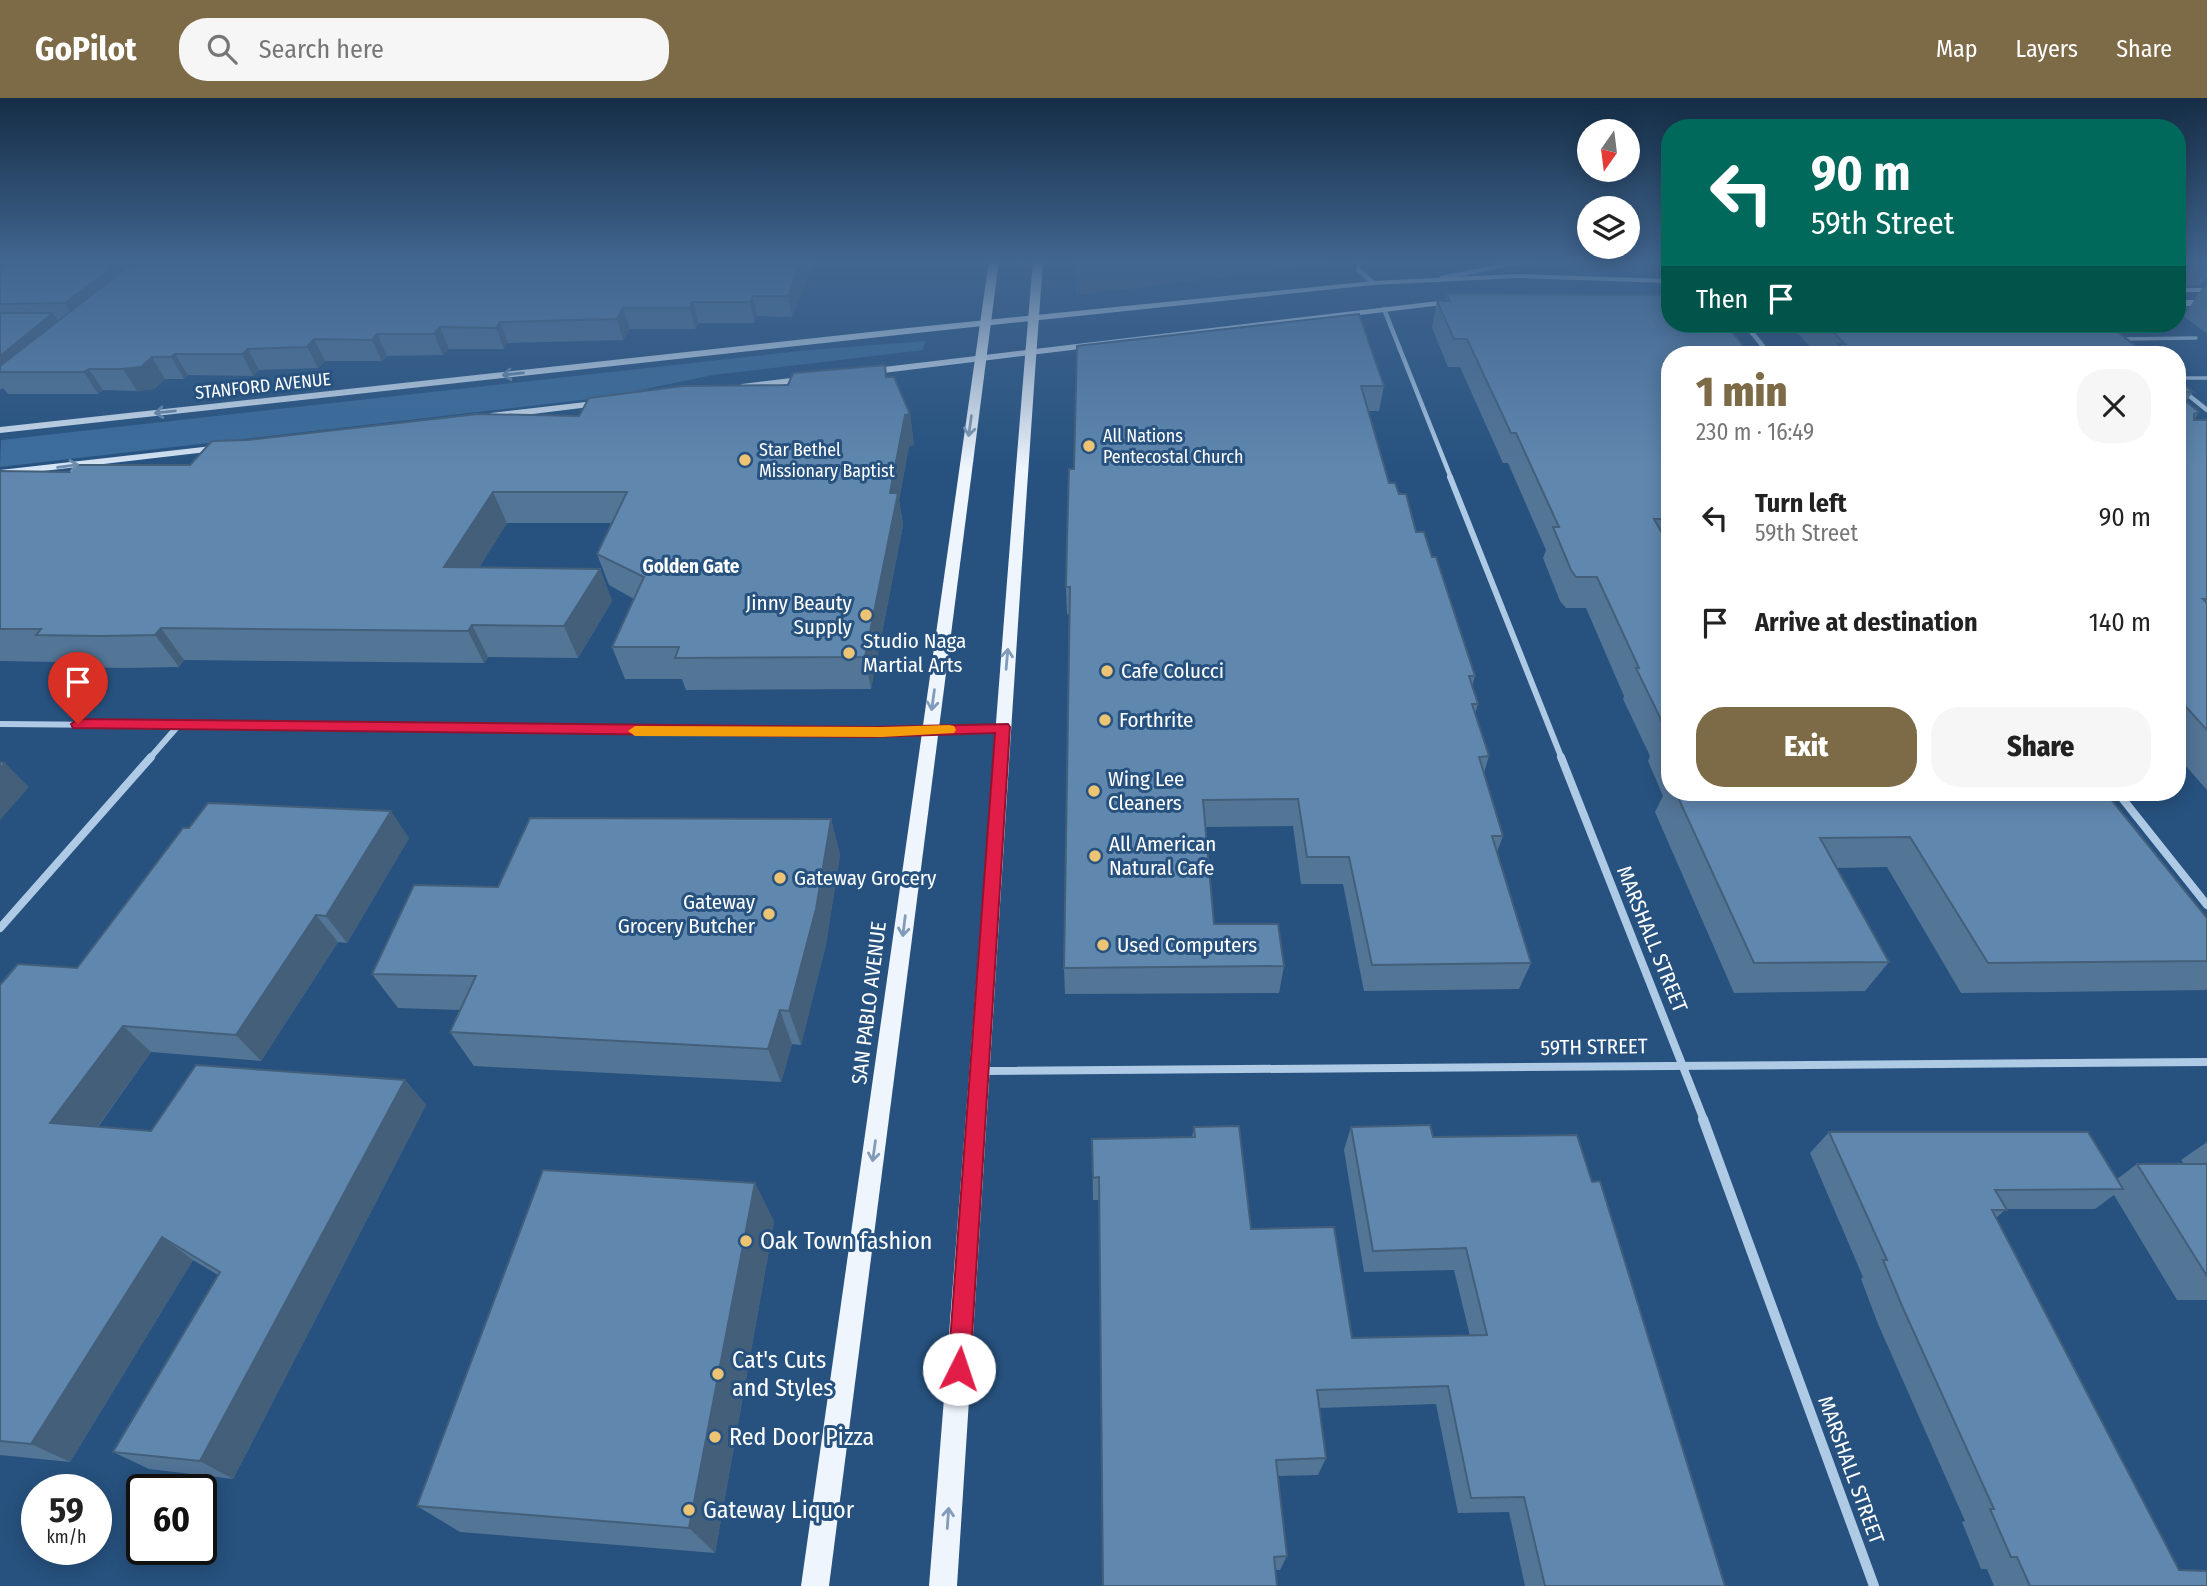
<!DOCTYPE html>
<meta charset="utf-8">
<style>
:root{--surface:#fff;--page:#f6f6f6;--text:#222;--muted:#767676;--accent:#7d6a47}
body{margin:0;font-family:"Fira Sans Condensed",sans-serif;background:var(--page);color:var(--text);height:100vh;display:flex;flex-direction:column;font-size:26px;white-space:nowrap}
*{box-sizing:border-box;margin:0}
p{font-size:23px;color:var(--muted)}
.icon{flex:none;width:38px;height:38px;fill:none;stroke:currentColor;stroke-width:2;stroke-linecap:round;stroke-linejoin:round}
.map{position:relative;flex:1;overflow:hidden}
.details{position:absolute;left:1661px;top:248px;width:525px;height:455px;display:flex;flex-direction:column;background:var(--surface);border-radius:28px;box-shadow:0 4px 18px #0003}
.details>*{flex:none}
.guide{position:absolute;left:1661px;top:21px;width:525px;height:214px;border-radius:28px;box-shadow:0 4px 18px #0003;background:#00695c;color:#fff;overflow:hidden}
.needle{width:46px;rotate:194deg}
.controls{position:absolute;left:1577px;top:21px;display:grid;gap:14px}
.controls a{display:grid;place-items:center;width:63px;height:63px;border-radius:50%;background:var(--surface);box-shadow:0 4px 18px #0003;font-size:35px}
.speed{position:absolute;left:21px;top:1376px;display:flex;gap:14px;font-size:35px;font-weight:700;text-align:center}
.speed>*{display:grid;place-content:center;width:91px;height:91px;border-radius:50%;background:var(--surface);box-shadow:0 4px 18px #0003;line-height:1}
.speed small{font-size:18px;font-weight:400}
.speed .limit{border:4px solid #111;border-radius:10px;background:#fff;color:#111}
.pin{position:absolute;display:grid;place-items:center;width:60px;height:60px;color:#fff;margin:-72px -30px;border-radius:50% 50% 50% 0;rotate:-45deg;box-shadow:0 0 7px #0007}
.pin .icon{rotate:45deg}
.me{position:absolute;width:77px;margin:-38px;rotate:4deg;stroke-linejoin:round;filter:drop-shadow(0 0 5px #0008)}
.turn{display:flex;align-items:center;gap:24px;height:147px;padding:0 35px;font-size:32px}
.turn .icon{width:91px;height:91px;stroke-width:2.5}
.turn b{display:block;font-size:49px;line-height:60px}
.then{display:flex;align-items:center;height:66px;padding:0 35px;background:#0003;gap:14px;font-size:26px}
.round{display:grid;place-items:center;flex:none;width:74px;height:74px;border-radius:28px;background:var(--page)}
.headline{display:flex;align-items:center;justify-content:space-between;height:119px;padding:0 35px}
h1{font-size:42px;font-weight:800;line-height:52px;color:var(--accent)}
.primary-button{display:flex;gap:14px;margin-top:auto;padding:14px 35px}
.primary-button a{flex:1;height:80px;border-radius:28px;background:var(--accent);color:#fff;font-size:28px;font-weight:800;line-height:80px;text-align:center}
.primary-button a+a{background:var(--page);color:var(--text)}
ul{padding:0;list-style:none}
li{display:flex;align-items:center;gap:21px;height:105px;padding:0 35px}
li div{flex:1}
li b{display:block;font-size:26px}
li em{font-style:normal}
header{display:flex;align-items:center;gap:42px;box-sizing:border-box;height:98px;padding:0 35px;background:var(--accent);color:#fff}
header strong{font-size:33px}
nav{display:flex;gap:38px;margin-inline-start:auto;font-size:24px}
.search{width:490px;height:63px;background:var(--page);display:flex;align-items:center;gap:18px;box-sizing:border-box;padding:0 24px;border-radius:28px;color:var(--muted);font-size:26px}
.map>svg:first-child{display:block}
.green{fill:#3c6d9c}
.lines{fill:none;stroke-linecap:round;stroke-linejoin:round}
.service{stroke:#aecae5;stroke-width:3.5}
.minor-far3{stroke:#aecae5;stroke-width:4.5}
.minor-far2{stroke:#aecae5;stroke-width:6}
.minor-far1{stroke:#aecae5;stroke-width:8}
.minor{stroke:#aecae5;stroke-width:10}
.secondary{fill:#d7e6f5;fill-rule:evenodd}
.primary{fill:#eef5fd;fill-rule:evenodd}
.wall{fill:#537596}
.shaded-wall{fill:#435f7a}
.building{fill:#6088af;stroke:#435f7a;stroke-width:2}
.oneway{stroke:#6d8dae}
.oneway2{stroke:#819bb8}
.route{fill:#e11d48;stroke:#92132f;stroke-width:2}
.slow{fill:#f59e0b}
.poi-dot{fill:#edc374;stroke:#27527f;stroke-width:2.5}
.labels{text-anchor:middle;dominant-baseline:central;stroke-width:6;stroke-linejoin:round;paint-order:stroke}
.far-street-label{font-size:18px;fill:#fff;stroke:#27527f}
.far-poi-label{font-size:18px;fill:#fff;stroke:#27527f;text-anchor:start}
.far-neighbourhood-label{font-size:19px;font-weight:bold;fill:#fff;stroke:#27527f}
.poi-label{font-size:21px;fill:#fff;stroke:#27527f;text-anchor:start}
.street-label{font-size:21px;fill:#fff;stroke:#27527f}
.near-poi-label{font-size:24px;fill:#fff;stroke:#27527f;text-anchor:start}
</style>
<header>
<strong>GoPilot</strong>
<div class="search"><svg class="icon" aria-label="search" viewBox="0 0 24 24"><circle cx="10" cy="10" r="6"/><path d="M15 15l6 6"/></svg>Search here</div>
<nav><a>Map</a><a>Layers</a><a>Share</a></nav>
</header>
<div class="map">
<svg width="2207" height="1488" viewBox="0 0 2207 1488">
<rect width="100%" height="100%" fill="#27527f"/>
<polygon class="green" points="925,243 923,252 713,277 607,299 0,369 1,342 799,253"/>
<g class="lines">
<g class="service">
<polyline points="2122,241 2196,240"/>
<polyline points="2177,280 2207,280"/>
</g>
<g class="minor-far3">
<polyline points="1361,162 1358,171 1373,185"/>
<polyline points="1442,180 1530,162"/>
<polyline points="1384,211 1451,380"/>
<polyline points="1745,226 1770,257"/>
<polyline points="2177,288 2207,312"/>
</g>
<g class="minor-far2">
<polyline points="1450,379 1562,661"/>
<polyline points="0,626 870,634 1003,630"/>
<polyline points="149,661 178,628"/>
</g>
<g class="minor-far1">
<polyline points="1561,659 1704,1022"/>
<polyline points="2118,695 2207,807"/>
<polyline points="0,830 151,659"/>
<polyline points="982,973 2207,964"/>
</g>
<polyline class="minor" points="1703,1021 1874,1488"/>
<g class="secondary">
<polygon points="1517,176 1670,181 1670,185 1517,180 1373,187 898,237 0,335 0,329 898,231 1373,183"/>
<rect x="2177" y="190" width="30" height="4"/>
<polygon points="1455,201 1458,201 1458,205 867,277 862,274 867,271"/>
<rect x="2177" y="202" width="30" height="6"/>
<polygon points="808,278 811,279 811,283 742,292 737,289 742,286"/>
<polygon points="603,302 606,303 606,307 491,321 486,318 491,315"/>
<polygon points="221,347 224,348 224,352 0,378 0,372"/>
</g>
<g class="primary">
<polygon points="989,162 999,162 829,1488 801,1488"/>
<path d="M1033 162H1043C1011 604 986 1046 957 1488H929C965 1046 996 604 1033 162Z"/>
</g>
</g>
<g class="wall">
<polygon points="0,162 814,162 792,219 757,218 754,225 698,225 695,231 630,231 623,242 508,245 504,251 449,251 443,257 387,258 382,263 325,263 318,270 259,272 253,278 188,277 184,281 165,281 154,291 137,293 103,292 98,296 8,296 3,290 0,292"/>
<polygon points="2177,162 2207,162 2207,181 2206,180 2201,187 2187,187 2177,181"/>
<polygon points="2207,187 2207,236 2184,218 2202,190 2204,190"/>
<polygon points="1446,196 1670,257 1670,695 2106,695 2207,820 2207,891 2206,892 1961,895 1887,769 1837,770 1889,864 1865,893 1734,895 1655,714 1663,698 1648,663 1650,658 1623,601 1624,598 1586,510 1566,510 1560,503 1543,460 1546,452 1508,365 1503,365 1460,269 1448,269 1432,230 1437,203 1445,203"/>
<polygon points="1789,226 2108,226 2147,257 1818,257"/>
<polygon points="1077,248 1384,288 1379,313 1368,313 1389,385 1399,396 1416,434 1432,459 1475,578 1472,588 1478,606 1475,616 1489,658 1484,675 1503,738 1497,754 1531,865 1519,891 1364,893 1343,786 1301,786 1293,728 1205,729 1214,826 1284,868 1279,895 1065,896 1064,870 1069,516 1067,516 1066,489 1074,371"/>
<polygon points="885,267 887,279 910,316 914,347 909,348 899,402 903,427 871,591 686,592 682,581 625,581 612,549 634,501 609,487 597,456 612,425 507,425 479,469 600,471 612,503 578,560 488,559 484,565 184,562 179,569 125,570 62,569 58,564 0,563 0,373 70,374 190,367 248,342 579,318 788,287"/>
<polygon points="2177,281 2193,294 2186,303 2199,314 2194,322 2207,322 2207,692 2177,658"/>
<polygon points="831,721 840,757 826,846 801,947 792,946 781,984 474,968 450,934 460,912 398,910 372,876 498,789"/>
<polygon points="189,730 409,740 347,845 338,844 261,963 151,954 98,1029 151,1033 405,982 426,1007 233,1381 149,1371 113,1354 218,1177 193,1162 70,1364 0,1357 0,887 77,870"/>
<polygon points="1194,1029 1251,1131 1352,1240 1470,1238 1454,1172 1364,1174 1344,1052 1351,1029 1433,1039 1592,1084 1725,1488 1525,1488 1509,1414 1458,1415 1436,1306 1319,1310 1326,1360 1318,1377 1278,1378 1287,1458 1280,1472 1275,1472 1099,1102 1093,1102 1092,1041 1192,1039"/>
<polygon points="1829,1034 2117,1081 2137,1066 2184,1066 2181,1062 2207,1044 2207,1202 2177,1202 2114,1097 2095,1111 2006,1111 1996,1120 2179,1472 2207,1488 1994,1488 1987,1471 1981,1471 1962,1424 1965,1423 1878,1226 1861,1181 1863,1179 1810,1055"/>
<polygon points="755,1085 774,1124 715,1455 460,1434 417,1408"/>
</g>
<g class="shaded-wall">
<polygon points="122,162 160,162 79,226 65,205"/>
<polygon points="802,162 814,162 792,219 788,198"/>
<polygon points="1075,162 1331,162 1330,166 1076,197"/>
<polygon points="753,198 757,218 754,225 750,204"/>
<polygon points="693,204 698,225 695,231 690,210"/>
<polygon points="623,210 630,231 623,242 617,221"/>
<polygon points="53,215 67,236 0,274 0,258"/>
<polygon points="500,224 508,245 504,251 496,230"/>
<polygon points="440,229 449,251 443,257 434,236"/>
<polygon points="377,236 387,258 382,263 372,242"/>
<polygon points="314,241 325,263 318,270 307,249"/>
<polygon points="248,251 259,272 253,278 242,256"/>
<polygon points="175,256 188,277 184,281 171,259"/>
<polygon points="152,259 165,281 154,291 137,293 123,271"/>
<polygon points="89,271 103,292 98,296 84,274"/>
<polygon points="910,316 914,347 909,348 899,402 903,427 871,591 865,559 890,395 905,317"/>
<polygon points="493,394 507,425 460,501 444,469"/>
<polygon points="600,471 612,503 578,560 564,528"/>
<polygon points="472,527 488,559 484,565 468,533"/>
<polygon points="161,530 184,562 179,569 155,537"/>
<polygon points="5,665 29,689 0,722 0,670"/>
<polygon points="391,713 409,740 347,845 326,818"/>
<polygon points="831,721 840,757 826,846 801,947 789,913"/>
<polygon points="316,817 338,844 261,963 236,937"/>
<polygon points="780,912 792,946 781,984 768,951"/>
<polygon points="123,928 151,954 82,1050 50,1025"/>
<polygon points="405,982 426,1007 233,1381 200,1363"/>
<polygon points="755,1085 774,1124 715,1455 689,1430"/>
<polygon points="162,1139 193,1162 70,1364 31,1346"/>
</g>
<g class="building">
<polygon points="0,162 122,162 65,205 0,206"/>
<polygon points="137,162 802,162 788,198 753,198 750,204 693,204 690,210 623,210 617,221 500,224 496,230 440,229 434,236 377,236 372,242 314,241 307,249 248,251 242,256 175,256 171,259 152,259 141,269 123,271 89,271 84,274 0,274 0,268"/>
<polygon points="1446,196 1670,197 1670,226 1726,226 1751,257 1670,257 1670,421 1654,421 1670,449 1670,647 1662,632 1666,632 1636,570 1639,570 1597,479 1576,479 1571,472 1553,429 1559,429 1516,335 1511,335 1467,241 1454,241 1437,203 1450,203"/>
<polygon points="0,215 53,215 0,258"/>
<polygon points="1359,216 1384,288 1361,288 1389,385 1395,385 1399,396 1406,396 1416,434 1424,434 1432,459 1436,459 1475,578 1469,578 1478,606 1472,606 1489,658 1479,659 1503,738 1492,738 1531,865 1372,867 1349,759 1307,759 1298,701 1203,702 1214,826 1278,826 1284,868 1064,870 1070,489 1066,489 1067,441 1069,371 1074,371 1077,248"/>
<polygon points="1825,226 2108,226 2147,257 1848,257 1838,246 1845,246"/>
<polygon points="885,267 886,279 894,279 910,316 905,317 890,395 898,395 865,559 675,560 679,549 612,549 644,479 597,456 627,394 493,394 444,469 600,471 564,528 472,527 468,533 161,530 155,537 100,538 36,537 41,531 0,531 0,373 70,374 78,367 190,367 212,343 248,342 478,316 579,318 589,300 683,288 788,287 793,275"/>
<polygon points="2177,281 2193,294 2177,294"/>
<polygon points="2177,296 2199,314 2194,316 2194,322 2207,322 2207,501 2203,501 2207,505 2207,632 2177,599 2177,380 2183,380 2177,375"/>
<polygon points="0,664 5,665 0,670"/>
<polygon points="1676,695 2106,695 2207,820 2207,863 1988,865 1910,739 1820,740 1889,864 1754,865"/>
<polygon points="208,705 391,713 326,818 316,817 236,937 123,928 50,1025 151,1033 196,967 405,982 200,1363 113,1354 220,1174 162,1139 31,1346 0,1343 0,887 18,866 77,870 183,730 189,730"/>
<polygon points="530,720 831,721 816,811 789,913 780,912 768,951 450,934 476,878 372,876 414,787 498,789"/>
<polygon points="1430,1027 1433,1039 1577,1037 1592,1084 1600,1083 1725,1488 1545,1488 1524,1399 1471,1400 1448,1288 1317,1292 1326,1360 1276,1362 1287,1458 1274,1459 1277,1488 1103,1488 1099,1079 1093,1080 1092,1041 1195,1039 1194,1029 1239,1028 1251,1131 1334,1129 1352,1240 1487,1237 1466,1150 1373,1153 1351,1029"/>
<polygon points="1829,1034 2088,1034 2123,1091 1995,1092 2007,1112 1992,1112 2179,1472 2207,1473 2207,1488 2030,1488 2017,1459 2011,1459 1990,1411 1994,1411 1902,1208 1883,1162 1887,1162"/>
<polygon points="2137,1066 2207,1066 2207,1178"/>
<polygon points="543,1072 755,1085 689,1430 417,1408"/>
</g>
<defs><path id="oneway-shaft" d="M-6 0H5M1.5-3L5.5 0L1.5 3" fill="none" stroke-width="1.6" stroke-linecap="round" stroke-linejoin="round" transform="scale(1.75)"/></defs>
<g class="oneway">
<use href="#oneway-shaft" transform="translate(513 276) rotate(174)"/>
<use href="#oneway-shaft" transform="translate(165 314) rotate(174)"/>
<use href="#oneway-shaft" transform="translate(68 368) rotate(-7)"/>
</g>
<g class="oneway2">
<use href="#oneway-shaft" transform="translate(970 328) rotate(98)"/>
<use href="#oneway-shaft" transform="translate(1007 561) rotate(-85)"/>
<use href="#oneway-shaft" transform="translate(933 602) rotate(98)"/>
<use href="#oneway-shaft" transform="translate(904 828) rotate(97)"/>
<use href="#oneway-shaft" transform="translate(874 1053) rotate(98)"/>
<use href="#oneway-shaft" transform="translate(948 1420) rotate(-86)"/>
</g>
<linearGradient id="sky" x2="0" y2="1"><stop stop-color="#152d46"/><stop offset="0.44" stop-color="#416690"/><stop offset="1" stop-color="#416690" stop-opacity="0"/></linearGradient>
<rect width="2207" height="371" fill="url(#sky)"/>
<polygon class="route" points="78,621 870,629 1008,626 1010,629 970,1271 967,1279 959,1282 951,1279 948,1271 995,635 870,639 73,630 71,626"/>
<polygon class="slow" points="949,627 954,628 956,632 954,635 882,639 635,638 628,633 635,628 882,629"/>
<g class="poi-dot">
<circle cx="1089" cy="348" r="7"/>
<circle cx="745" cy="362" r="7"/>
<circle cx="866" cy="517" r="7"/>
<circle cx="849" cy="555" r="7"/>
<circle cx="1107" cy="573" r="7"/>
<circle cx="1105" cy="622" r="7"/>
<circle cx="1094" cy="693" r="7"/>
<circle cx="1095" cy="758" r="7"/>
<circle cx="780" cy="780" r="7"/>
<circle cx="769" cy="816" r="7"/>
<circle cx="1103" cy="847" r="7"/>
<circle cx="746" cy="1143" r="7"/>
<circle cx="718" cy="1276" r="7"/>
<circle cx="715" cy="1339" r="7"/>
<circle cx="689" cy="1412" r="7"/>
</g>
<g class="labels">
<g class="far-street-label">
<text transform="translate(263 288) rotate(-6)">STANFORD AVENUE</text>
</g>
<g class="far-poi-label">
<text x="1103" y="338">All Nations<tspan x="1103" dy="21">Pentecostal Church</tspan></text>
<text x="759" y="352">Star Bethel<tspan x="759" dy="21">Missionary Baptist</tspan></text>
</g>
<g class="far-neighbourhood-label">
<text x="691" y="468">Golden Gate</text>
</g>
<g class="poi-label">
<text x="852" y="505" text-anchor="end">Jinny Beauty<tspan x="852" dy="24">Supply</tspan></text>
<text x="863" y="543">Studio Naga<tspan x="863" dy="24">Martial Arts</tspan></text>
<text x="1121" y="573">Cafe Colucci</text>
<text x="1119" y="622">Forthrite</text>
<text x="1108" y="681">Wing Lee<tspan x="1108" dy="24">Cleaners</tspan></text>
<text x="1109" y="746">All American<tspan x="1109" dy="24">Natural Cafe</tspan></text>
<text x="794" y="780">Gateway Grocery</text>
<text x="755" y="804" text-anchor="end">Gateway<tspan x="755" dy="24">Grocery Butcher</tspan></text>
<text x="1117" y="847">Used Computers</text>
</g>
<g class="street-label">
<text transform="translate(1652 841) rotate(68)">MARSHALL STREET</text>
<text transform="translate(869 905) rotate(-83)">SAN PABLO AVENUE</text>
<text transform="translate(1594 949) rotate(-1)">59TH STREET</text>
<text transform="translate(1851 1372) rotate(70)">MARSHALL STREET</text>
</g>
<g class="near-poi-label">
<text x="760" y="1143">Oak Town fashion</text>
<text x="732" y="1262">Cat's Cuts<tspan x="732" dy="28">and Styles</tspan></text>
<text x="729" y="1339">Red Door Pizza</text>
<text x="703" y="1412">Gateway Liquor</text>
</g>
</g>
</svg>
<div class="controls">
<a><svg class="needle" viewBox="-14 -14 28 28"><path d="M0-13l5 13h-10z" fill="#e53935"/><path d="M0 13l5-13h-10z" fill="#767676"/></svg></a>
<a><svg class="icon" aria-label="layers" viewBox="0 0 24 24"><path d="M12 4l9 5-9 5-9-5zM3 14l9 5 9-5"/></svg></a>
</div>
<div class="speed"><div>59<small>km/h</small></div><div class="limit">60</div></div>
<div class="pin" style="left:78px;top:626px;background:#d93025"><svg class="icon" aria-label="arrive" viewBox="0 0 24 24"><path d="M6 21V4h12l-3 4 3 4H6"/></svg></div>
<svg class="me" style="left:959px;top:1271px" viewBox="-20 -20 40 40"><circle r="19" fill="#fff"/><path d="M0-13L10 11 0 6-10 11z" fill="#e11d48"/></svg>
<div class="guide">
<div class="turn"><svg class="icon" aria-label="left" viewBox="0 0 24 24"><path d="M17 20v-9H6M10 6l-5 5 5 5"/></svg><div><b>90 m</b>59th Street</div></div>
<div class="then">Then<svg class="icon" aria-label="arrive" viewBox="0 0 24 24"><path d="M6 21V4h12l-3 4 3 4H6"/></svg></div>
</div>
<section class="details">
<div class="headline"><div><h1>1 min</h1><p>230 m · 16:49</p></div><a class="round"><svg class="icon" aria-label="close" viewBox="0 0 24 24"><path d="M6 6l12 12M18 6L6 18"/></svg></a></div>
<ul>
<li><svg class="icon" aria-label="left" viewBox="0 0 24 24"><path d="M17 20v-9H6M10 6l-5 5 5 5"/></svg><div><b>Turn left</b><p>59th Street</p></div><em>90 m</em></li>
<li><svg class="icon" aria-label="arrive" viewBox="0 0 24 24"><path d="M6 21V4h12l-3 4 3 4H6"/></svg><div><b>Arrive at destination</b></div><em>140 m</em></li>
</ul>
<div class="primary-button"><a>Exit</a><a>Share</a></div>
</section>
</div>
